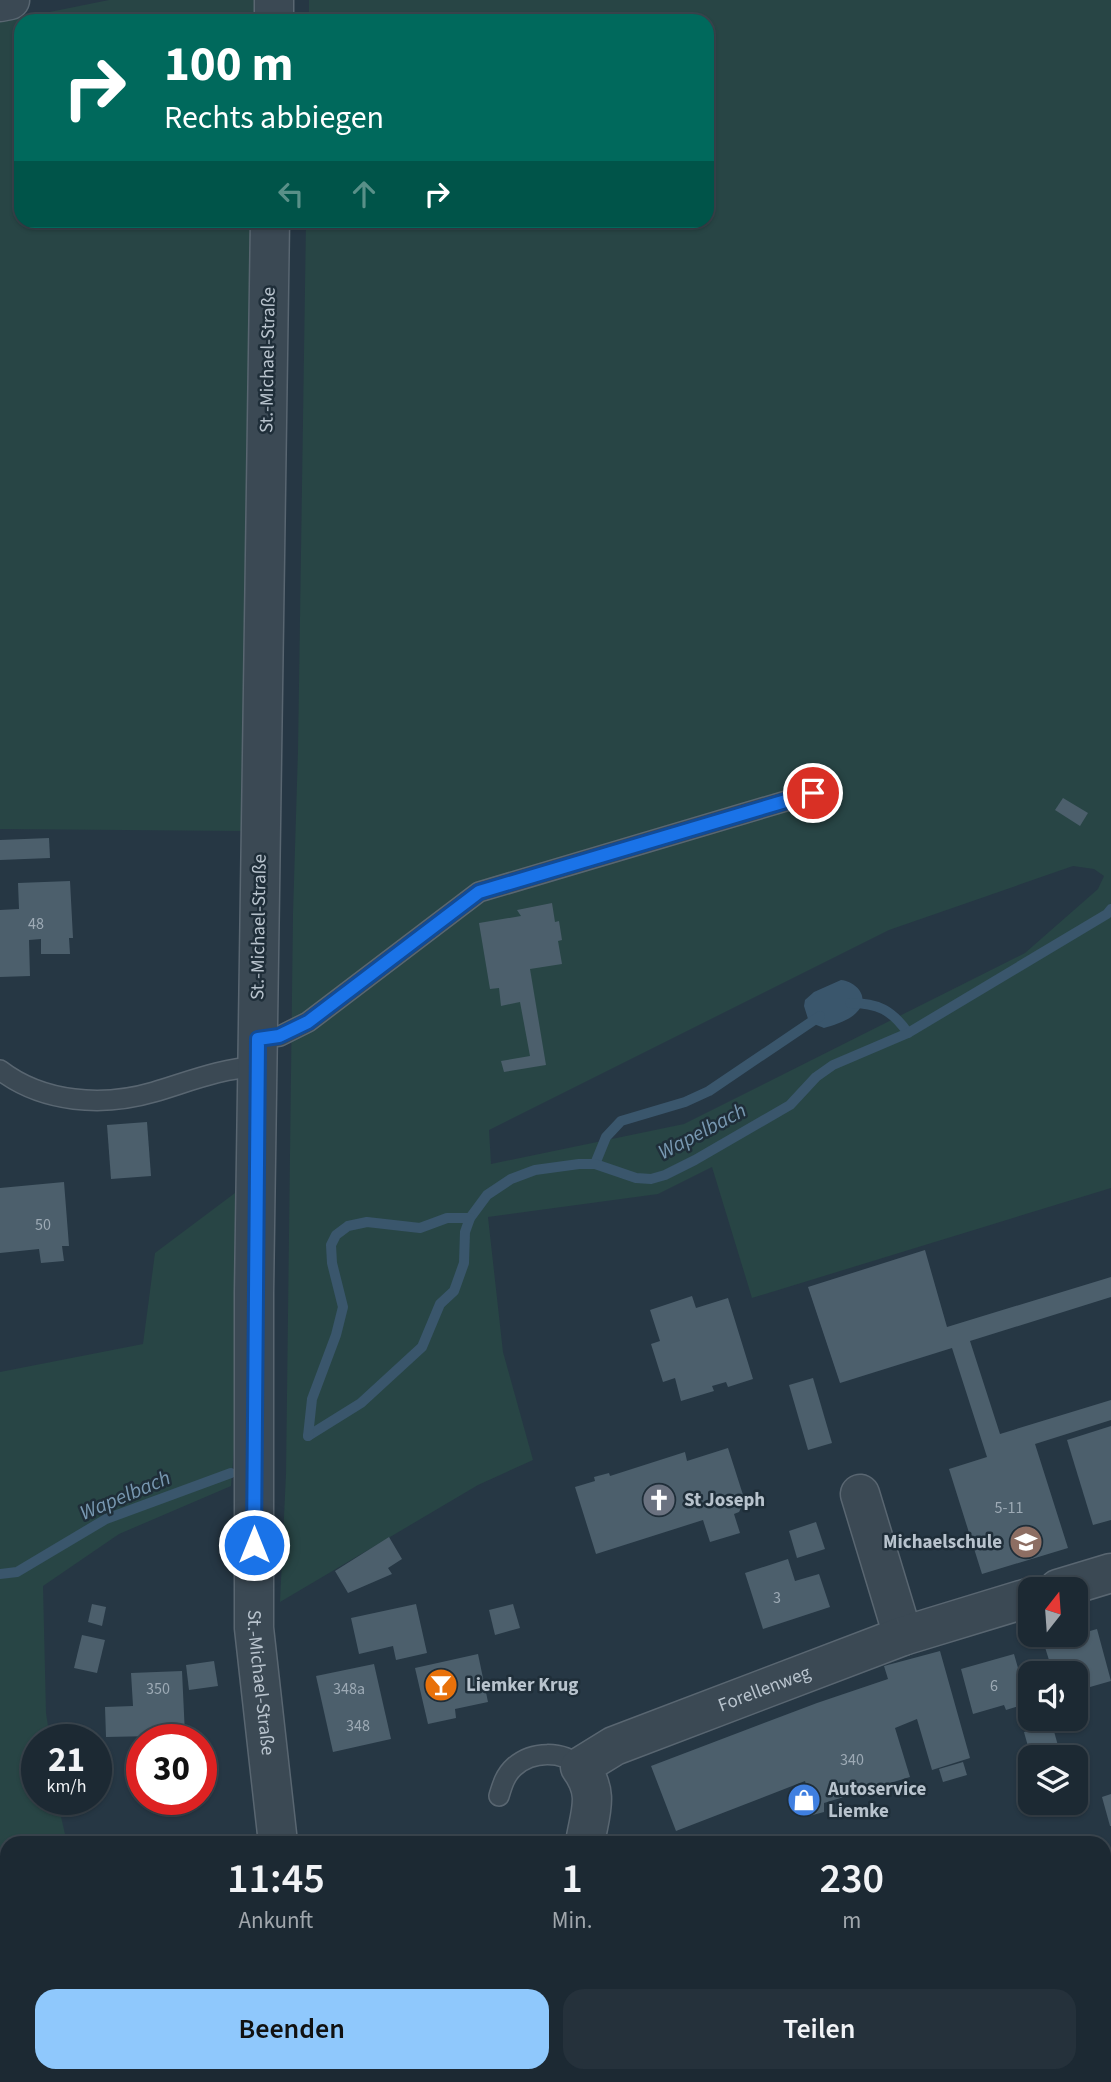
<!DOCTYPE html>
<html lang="de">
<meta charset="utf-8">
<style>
:root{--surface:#1c2933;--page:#25313b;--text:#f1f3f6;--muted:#a0a6ac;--line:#3a454e;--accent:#8fc8fc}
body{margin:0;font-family:"Source Sans 3",sans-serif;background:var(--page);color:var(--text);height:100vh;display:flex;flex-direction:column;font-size:26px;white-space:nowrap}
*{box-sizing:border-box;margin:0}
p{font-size:23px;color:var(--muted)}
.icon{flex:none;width:38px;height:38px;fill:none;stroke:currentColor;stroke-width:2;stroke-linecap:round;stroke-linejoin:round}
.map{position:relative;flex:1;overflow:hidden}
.details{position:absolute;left:0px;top:1836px;width:1111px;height:247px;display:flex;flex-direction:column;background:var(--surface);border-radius:21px 21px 0 0;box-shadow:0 2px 5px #0004,0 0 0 2px var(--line)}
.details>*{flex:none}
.hud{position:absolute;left:14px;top:14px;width:700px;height:214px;border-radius:21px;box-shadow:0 2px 5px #0004,0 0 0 2px var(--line);background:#00695c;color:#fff;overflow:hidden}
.needle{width:46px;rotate:17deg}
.buttons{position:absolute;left:1018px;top:1577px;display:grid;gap:14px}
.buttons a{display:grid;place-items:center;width:70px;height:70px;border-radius:14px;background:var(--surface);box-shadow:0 2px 5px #0004,0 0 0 2px var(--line);font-size:35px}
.speed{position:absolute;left:21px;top:1724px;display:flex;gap:14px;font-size:35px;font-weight:700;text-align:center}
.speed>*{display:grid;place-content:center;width:91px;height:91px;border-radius:50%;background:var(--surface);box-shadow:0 2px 5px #0004,0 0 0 2px var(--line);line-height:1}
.speed small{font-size:18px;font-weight:400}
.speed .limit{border:10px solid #d22;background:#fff;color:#111}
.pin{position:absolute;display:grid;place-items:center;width:60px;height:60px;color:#fff;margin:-30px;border:4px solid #fff;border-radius:50%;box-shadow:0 2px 7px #0007}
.me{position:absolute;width:77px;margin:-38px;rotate:0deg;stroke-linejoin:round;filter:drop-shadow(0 0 5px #0008)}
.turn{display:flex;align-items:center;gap:24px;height:147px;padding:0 35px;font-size:32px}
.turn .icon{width:91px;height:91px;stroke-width:2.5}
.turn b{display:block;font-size:49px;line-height:60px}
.lanes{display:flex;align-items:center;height:66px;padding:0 35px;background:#0003;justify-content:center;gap:35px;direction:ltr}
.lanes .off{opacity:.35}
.eta{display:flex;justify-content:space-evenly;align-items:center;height:119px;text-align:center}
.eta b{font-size:42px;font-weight:600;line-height:49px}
.action{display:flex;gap:14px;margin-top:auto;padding:14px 35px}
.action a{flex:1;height:80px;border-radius:21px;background:var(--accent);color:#111;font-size:28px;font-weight:600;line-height:80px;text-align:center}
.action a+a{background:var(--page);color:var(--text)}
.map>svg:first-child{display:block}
.green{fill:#284545;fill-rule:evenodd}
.water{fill:#3a566c}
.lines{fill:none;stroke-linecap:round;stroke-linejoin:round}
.stream{stroke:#3a566c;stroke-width:10}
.building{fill:#4c5f6c}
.lane-casing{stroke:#596671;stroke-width:22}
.street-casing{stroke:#596671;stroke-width:41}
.secondary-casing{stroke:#596671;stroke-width:41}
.lane{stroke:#3b4954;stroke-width:19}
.street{stroke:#3b4954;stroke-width:38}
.secondary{stroke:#495867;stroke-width:38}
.route-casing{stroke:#114b97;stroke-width:18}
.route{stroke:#1a73e8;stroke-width:12}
.labels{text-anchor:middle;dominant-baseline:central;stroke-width:5;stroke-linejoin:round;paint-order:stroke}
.number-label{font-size:16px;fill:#9daab5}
.street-label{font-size:19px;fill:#b8c3cd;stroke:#1f2e39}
.poi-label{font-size:19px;font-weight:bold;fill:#b8c3cd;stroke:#1f2e39;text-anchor:start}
.water-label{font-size:21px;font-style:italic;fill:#7898b1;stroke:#1f2e39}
</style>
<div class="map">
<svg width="1111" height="2082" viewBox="0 0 1111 2082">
<rect width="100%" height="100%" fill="#263744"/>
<g class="green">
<polygon points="109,0 260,0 260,21 21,21 21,220 256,221 244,831 0,829 0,22"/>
<path d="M309 0H1111V1188L752 1298 712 1167 658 1194 488 1217 503 1352 533 1460 478 1485 280 1602 286 1474 293 914 298 750 306 221 707 220V21H309ZM1073 866 1094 869 1104 876 1098 889 1025 953 684 1124 491 1164 489 1130 889 930Z"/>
<polygon points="235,1193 234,1448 231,1486 119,1534 43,1586 46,1713 50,1739 37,1740 37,1799 57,1799 67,1843 7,1843 7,1901 0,1903 0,1372 143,1344 155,1253"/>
<polygon points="400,2076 590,2076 592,2082 379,2082"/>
</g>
<path class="water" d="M841 980C858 982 871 999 856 1013 848 1021 834 1025 824 1028L809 1022 804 1006 805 1000 814 992Z"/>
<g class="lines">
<g class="stream">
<path d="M850 1003C878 1003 892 1010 908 1033"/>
<polyline points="595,1164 606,1137 621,1121 685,1102 709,1091 820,1016"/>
<polyline points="308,1436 361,1403 422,1347 440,1304 454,1291 464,1263 465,1232 470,1218 487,1195 511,1179 535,1170 579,1164 595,1164 636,1178 651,1179 665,1175 695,1160 790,1105 816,1077 833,1065 908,1033 1107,914 1111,909"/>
<polyline points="308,1436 312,1399 336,1335 343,1307 332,1263 331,1245 336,1235 348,1226 367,1222 420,1228 447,1218 470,1218"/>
<polyline points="0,1574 17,1572 106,1519 231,1473"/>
</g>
</g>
<g class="building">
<polygon points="1063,798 1088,813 1080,826 1055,810"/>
<polygon points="49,838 50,858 0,860 0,840"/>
<polygon points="70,881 73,938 69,938 70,954 41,954 41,939 29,940 30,976 0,977 0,910 19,909 18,883"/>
<polygon points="552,903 555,922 559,921 562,940 558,941 562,964 530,969 546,1065 504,1072 501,1061 530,1056 520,1002 501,1006 499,988 490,989 479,923 521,916 517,910"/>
<polygon points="147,1122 151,1176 111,1179 107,1125"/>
<polygon points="64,1182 69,1246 62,1246 64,1261 41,1263 39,1249 0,1253 0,1188"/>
<polygon points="925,1250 947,1327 1111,1277 1111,1297 970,1341 1000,1434 1111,1400 1111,1420 1035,1444 1068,1548 982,1574 949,1469 987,1457 952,1348 840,1383 808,1287"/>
<polygon points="692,1296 696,1308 728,1298 753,1379 728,1387 726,1382 712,1386 714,1391 681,1401 675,1378 663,1382 651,1344 660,1341 650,1310"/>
<polygon points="813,1378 832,1443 808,1450 789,1385"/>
<polygon points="1111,1426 1111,1520 1093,1525 1067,1440"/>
<polygon points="728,1448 744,1498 738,1500 742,1506 739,1512 734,1514 740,1533 710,1542 703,1520 596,1554 575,1487 595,1481 594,1477 609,1473 610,1476 685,1452 687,1461"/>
<polygon points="816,1522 825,1549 797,1558 789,1531"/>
<polygon points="389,1537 402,1559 388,1568 392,1574 348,1593 335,1571"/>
<polygon points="788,1559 795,1581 819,1574 830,1607 763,1629 745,1573"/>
<polygon points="92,1604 106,1607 102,1626 88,1622"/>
<polygon points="416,1604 427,1653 396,1660 393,1646 359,1654 351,1618"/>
<polygon points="513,1604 520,1628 495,1635 489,1610"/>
<polygon points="1097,1629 1111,1681 1076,1691 1076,1673 1053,1673 1044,1644"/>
<polygon points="82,1635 105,1640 97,1673 74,1668"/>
<polygon points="940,1651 970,1758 932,1770 917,1719 895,1728 910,1777 824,1803 824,1812 809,1816 806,1815 800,1794 807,1789 805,1781 676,1831 651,1766 817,1703 888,1679 884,1666"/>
<polygon points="478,1654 488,1702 455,1709 456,1718 428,1724 415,1668"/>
<polygon points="1014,1654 1028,1703 1006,1710 1004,1705 973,1714 961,1669"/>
<polygon points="214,1661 218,1686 189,1690 186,1665"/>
<polygon points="374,1664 391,1739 333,1752 316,1676"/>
<polygon points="182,1671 185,1735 166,1736 166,1740 155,1740 154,1736 106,1737 105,1707 133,1706 131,1673"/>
<polygon points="1052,1724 1060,1753 1046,1757 1031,1757 1024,1732"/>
<polygon points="963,1762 967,1775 943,1782 939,1769"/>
<polygon points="1111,1794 1111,1826 1110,1826 1102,1797"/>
<polygon points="61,1799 86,1799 87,1800 62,1805"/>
</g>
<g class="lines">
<defs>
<g id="lane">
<polyline points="258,1039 280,1036 308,1022 479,892 813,793"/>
<path d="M0 1070C43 1103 103 1107 154 1092 188 1082 221 1068 257 1067"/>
<path d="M499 1796C502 1786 505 1775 514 1767 532 1751 562 1750 580 1767"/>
</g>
<g id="street">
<polyline points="0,2 10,0"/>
<polyline points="274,21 274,0"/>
<path id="s1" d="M270 220 254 1293V1628L278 1843"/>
<polyline points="860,1494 903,1636"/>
<polyline points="1058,1589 1111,1573"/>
<path id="s2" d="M585 1843C590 1812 600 1794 580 1767L614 1746 903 1636 1031 1597"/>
</g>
<g id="secondary">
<polyline points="0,1920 7,1918"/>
<polyline points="1104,2021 1111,2023"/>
</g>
</defs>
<use href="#lane" class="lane-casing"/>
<use href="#street" class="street-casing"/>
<use href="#secondary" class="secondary-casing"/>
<use href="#lane" class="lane"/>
<use href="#street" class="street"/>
<use href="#secondary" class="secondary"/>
</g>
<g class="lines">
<defs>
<polyline id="route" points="254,1545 258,1039 279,1036 308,1022 479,892 813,793"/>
</defs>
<use href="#route" class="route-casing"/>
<use href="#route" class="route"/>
</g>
<defs>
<symbol id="church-disc" viewBox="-11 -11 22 22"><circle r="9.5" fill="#6b7280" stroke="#1f2e39"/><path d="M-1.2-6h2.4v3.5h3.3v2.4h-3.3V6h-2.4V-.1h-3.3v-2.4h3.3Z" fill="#fff"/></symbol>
<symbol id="school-disc" viewBox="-11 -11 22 22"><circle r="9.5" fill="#8d6e63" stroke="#1f2e39"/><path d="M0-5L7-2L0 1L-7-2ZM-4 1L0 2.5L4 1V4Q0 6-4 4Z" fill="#fff"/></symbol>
<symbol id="bar-disc" viewBox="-11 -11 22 22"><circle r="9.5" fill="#e8710a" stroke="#1f2e39"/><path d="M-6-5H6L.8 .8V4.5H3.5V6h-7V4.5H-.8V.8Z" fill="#fff"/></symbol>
<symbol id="shop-disc" viewBox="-11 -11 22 22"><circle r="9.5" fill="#3f7fe0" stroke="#1f2e39"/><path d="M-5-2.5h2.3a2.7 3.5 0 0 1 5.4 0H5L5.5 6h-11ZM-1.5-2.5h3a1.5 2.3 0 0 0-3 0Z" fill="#fff"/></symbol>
</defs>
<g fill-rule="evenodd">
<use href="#church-disc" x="640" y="1481" width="38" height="38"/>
<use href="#school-disc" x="1007" y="1523" width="38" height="38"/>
<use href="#bar-disc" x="422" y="1666" width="38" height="38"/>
<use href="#shop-disc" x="785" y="1781" width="38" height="38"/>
</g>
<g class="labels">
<g class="number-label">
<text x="36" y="924">48</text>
<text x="43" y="1225">50</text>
<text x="1009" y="1508">5-11</text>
<text x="777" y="1598">3</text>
<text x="994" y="1686">6</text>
<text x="158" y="1689">350</text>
<text x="349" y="1689">348a</text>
<text x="358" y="1726">348</text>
<text x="852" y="1760">340</text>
</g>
<g class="street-label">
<text transform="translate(268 360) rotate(-89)">St.-Michael-Straße</text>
<text transform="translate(259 927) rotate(-89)">St.-Michael-Straße</text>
<text stroke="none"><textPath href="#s1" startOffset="1463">St.-Michael-Straße</textPath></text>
<text stroke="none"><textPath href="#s2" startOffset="280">Forellenweg</textPath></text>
</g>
<g class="poi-label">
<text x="684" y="1500">St Joseph</text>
<text x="1002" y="1542" text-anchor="end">Michaelschule</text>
<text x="466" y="1685">Liemker Krug</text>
<text x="828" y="1789">Autoservice<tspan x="828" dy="22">Liemke</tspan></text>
</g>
<g class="water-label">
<text transform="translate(702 1131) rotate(-28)">Wapelbach</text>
<text transform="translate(125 1495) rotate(-23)">Wapelbach</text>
</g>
</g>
</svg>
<div class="buttons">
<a><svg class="needle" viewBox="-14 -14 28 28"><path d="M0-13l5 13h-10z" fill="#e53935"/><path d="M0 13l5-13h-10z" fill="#a0a6ac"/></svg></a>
<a><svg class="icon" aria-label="sound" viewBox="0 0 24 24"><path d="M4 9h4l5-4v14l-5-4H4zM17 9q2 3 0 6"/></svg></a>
<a><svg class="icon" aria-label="layers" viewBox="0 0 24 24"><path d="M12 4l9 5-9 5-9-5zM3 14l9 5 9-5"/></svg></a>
</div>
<div class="speed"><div>21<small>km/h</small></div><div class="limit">30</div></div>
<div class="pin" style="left:813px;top:793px;background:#d93025"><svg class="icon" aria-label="arrive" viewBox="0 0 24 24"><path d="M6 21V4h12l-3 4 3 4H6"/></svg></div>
<svg class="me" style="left:254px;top:1545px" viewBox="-20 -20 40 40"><circle r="17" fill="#1a73e8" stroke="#fff" stroke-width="3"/><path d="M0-11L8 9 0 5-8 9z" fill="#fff"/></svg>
<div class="hud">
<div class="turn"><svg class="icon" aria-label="right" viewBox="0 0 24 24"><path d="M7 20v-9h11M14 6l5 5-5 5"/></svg><div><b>100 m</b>Rechts abbiegen</div></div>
<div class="lanes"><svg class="icon off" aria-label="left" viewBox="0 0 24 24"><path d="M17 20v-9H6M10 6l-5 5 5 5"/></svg><svg class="icon off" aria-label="ahead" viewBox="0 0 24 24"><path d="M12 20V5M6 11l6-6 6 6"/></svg><svg class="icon" aria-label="right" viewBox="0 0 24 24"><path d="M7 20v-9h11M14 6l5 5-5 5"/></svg></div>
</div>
<section class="details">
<div class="eta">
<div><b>11:45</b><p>Ankunft</p></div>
<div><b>1</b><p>Min.</p></div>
<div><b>230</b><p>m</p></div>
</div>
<div class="action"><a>Beenden</a><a>Teilen</a></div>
</section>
</div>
